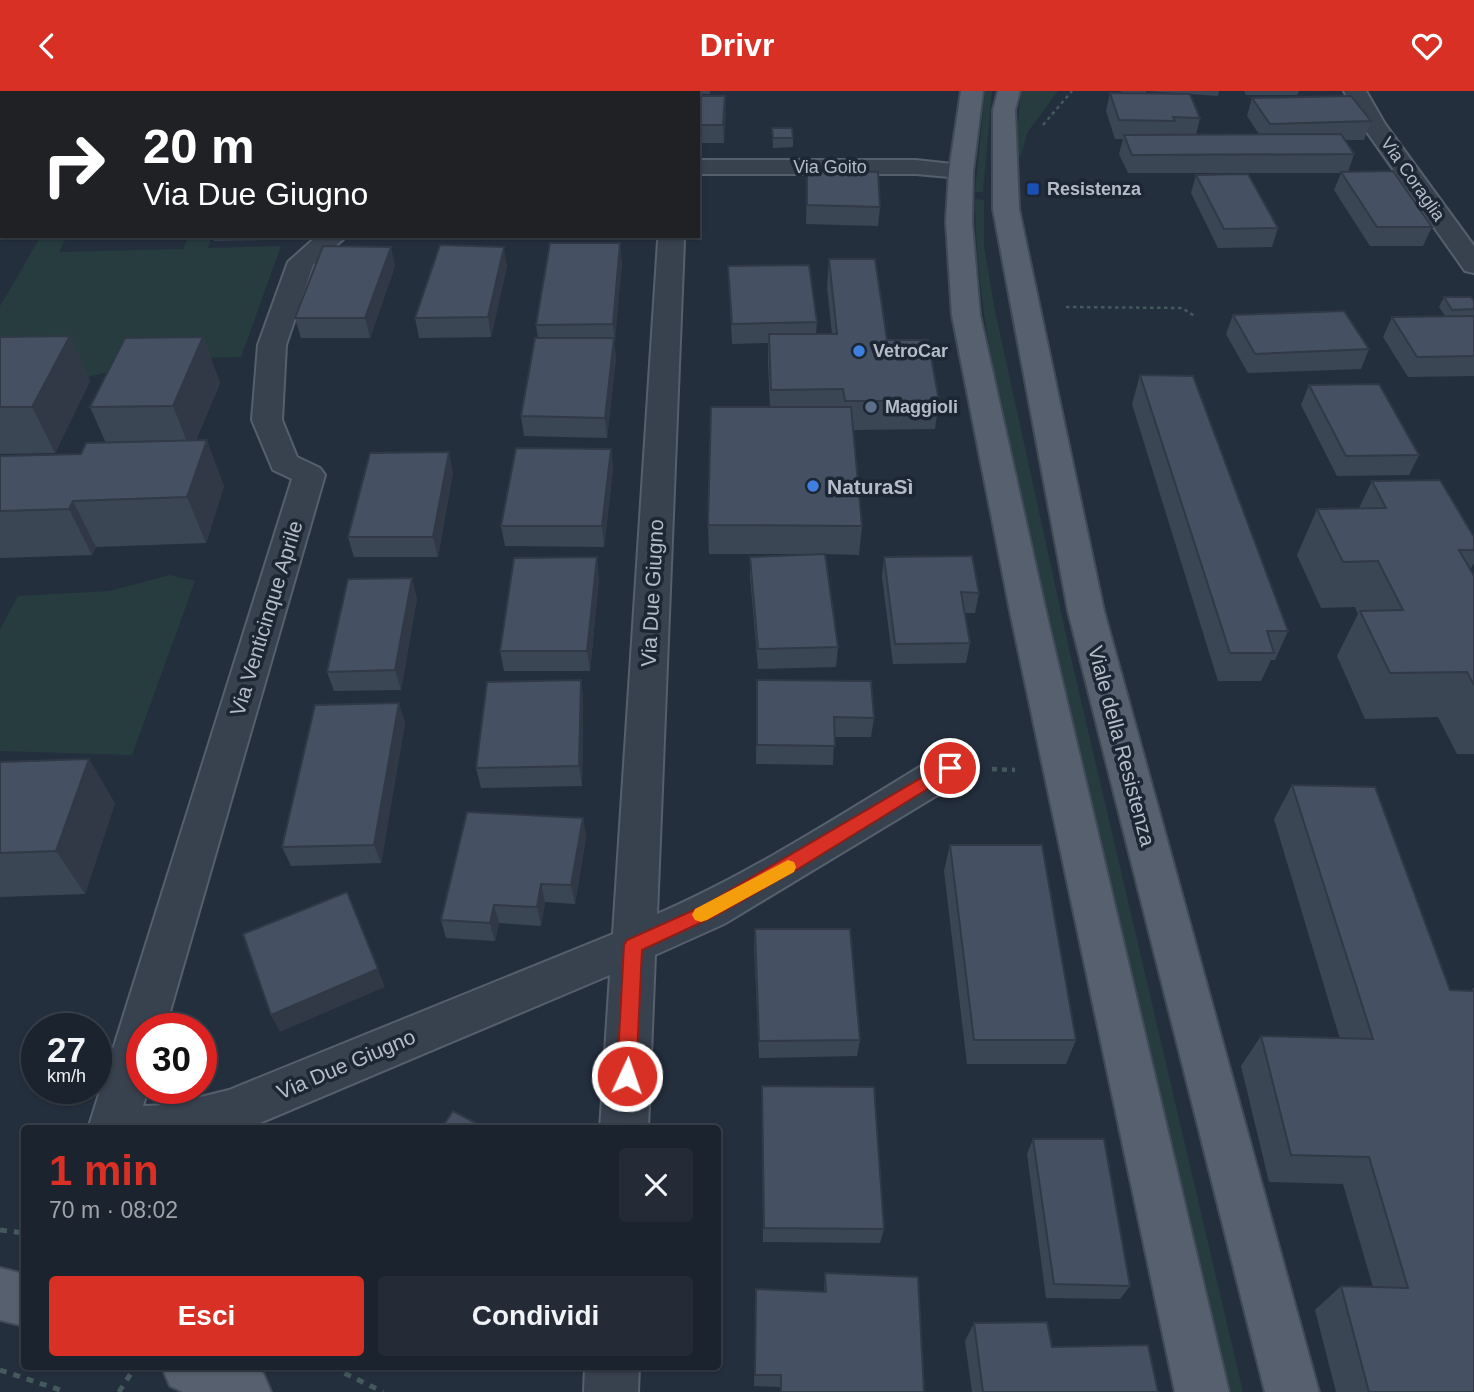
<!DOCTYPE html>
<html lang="it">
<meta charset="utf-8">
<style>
:root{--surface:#1b232e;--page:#242b36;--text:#f1f3f6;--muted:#a0a4aa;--line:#39404a;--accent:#d93025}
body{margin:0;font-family:Helvetica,sans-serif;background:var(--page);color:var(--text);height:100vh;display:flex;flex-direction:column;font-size:26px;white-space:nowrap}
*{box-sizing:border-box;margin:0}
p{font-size:23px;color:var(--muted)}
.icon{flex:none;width:38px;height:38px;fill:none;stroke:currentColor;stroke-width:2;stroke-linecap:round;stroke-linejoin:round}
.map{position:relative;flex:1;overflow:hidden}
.details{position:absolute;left:21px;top:1034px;width:700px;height:245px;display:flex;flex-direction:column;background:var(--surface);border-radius:7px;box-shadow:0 2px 5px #0004,0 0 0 2px var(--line)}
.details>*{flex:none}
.hud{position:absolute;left:0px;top:0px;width:700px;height:147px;box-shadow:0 2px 5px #0004,0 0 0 2px var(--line);background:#202124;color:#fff;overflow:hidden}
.speed{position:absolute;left:21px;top:922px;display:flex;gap:14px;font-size:35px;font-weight:700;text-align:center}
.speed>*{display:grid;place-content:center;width:91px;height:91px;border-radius:50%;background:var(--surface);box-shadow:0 2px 5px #0004,0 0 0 2px var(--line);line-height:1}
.speed small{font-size:18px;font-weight:400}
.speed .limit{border:10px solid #d22;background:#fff;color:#111}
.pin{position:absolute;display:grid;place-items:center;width:60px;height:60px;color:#fff;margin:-30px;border:4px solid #fff;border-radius:50%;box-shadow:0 2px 7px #0007}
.me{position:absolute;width:77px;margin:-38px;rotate:3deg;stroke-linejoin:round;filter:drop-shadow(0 0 5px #0008)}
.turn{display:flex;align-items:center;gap:24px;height:147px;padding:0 28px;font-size:32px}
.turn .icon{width:91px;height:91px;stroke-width:2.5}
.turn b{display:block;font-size:49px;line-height:60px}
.round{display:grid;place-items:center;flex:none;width:74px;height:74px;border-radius:7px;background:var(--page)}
.overview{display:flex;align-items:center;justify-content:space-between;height:119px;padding:0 28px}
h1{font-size:42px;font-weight:800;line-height:52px;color:var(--accent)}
.action{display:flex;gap:14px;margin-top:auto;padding:14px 28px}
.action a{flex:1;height:80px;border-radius:7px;background:var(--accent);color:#fff;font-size:28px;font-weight:800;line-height:80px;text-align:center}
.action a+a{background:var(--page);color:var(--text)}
header{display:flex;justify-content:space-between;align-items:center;height:91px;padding:0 28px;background:var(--accent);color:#fff;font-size:32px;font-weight:800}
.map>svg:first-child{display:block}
.green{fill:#263c3f}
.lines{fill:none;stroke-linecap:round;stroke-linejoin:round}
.minor-casing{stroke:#565f6c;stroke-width:4}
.primary-casing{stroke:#414a57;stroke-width:4}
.path-far2{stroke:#44595c;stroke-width:2.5;stroke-dasharray:3.5 3.5;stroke-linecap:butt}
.path-far1{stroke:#44595c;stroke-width:4.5;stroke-dasharray:5 5;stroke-linecap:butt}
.path{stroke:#44595c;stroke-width:5;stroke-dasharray:7 7;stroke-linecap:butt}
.minor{fill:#38414e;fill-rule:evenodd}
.primary{fill:#56606e;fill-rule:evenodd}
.rail-casing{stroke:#5a6575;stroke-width:5}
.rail{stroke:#1d2633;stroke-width:3.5;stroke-dasharray:10;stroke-linecap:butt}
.wall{fill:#3b4654;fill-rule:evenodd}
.shaded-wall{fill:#303945}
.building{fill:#455162;stroke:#303945;stroke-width:2}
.route{fill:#d93025;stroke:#8d1f18;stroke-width:2}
.slow{fill:#f59e0b}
.transit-dot{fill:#1a4fb4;stroke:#1d2633;stroke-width:2.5}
.shop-dot{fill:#3f7fe0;stroke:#1d2633;stroke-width:2.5}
.service-dot{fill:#5c6f8a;stroke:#1d2633;stroke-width:2.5}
.labels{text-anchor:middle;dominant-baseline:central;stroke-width:7;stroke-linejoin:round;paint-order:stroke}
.far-street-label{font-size:18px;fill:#b4bcc9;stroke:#1d2633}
.far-poi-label{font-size:18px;font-weight:bold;fill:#b4bcc9;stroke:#1d2633;text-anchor:start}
.poi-label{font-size:21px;font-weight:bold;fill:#b4bcc9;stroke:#1d2633;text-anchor:start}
.street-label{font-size:21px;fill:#b4bcc9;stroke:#1d2633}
</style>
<header><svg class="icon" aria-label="back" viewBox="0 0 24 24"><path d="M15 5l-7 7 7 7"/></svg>Drivr<svg class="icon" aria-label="heart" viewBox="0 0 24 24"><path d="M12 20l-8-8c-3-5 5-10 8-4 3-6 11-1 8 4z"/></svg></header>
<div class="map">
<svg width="1474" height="1301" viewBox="0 0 1474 1301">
<rect width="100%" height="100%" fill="#242f3e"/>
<g class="green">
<polygon points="985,0 992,0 983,101 975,101"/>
<polygon points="1021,0 1058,0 1027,42 1021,65 1015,64"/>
<path d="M975 108 984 109V155L995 220 1072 571 1243 1301H1226C1163 1032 1095 764 1039 494 1013 367 976 238 975 108Z"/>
<polygon points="41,145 67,145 59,161 183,158 189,145 212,145 208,157 281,155 241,266 162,268 88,286 0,288 0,215"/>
<polygon points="170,484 195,490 132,664 0,660 0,538 18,505 109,500"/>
</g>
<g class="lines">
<defs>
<g id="minor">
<rect x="396" y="0" width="22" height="2"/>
<polygon points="1344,0 1366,0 1385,33 1474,155 1474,182 1465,180 1362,34"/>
<polygon points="698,69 916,69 970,75 973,80 970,85 961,87 916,83 698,83"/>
<path d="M317 145H347L313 174 286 254 282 329 297 366 320 377 325 384 165 938H142V998H148L143 1015 168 1014 229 999 613 843 658 150 661 145H681L684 150 657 823C754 781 845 721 936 666L950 662 964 666 970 677 964 688 724 833 655 864 648 1038H600L610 884 246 1038H88L292 388 273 379 252 329 258 254 288 171Z"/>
<polygon points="585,1276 639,1276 638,1301 584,1301"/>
</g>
<g id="primary">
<polygon points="961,0 983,0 973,80 972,131 980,224 1047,525 1229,1301 1175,1301 1011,525 952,224 946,131 949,80"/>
<polygon points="998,0 1020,0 1015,19 1019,118 1104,520 1319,1301 1265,1301 1068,520 993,118 993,19"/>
<polygon points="0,1177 24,1183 24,1235 0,1229"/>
<polygon points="162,1276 250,1276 263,1282 271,1301 183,1301 170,1295"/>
</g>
</defs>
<use href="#minor" class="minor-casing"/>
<use href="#primary" class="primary-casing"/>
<g class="path-far2">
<polyline points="1043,34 1072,0"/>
<polyline points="1066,216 1182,217 1196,226"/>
</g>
<polyline class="path-far1" points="992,678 1015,679"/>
<g class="path">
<polyline points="0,1139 24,1142"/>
<polyline points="332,1276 383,1301"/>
<polyline points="0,1279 66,1301"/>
<polyline points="119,1301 135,1276"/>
</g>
<use href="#minor" class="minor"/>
<use href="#primary" class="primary"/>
<defs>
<g id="rail">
<polyline points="0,49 2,47"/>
<polyline points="0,76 2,74"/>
</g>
</defs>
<use href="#rail" class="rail-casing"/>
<use href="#rail" class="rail"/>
</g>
<g class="wall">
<polygon points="665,0 710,0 710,3 665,2"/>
<path d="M1121 0H1219L1218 5 1190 3 1200 27 1196 44 1259 43 1247 25 1252 7 1371 30 1364 49H1345L1354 63 1348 81 1432 136 1423 155H1370L1334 99 1341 82H1128L1119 63 1123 48H1115L1106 20 1110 2H1122ZM1146 0 1189 3 1146 2Z"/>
<polygon points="1244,0 1299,0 1297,4 1246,4"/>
<polygon points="698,5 725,5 724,52 698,52"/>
<polygon points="772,37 793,47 793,56 773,57"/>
<polygon points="807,79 880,116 878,135 806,133"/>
<polygon points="1196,84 1278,137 1272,156 1218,157 1191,102"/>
<polygon points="213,145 272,145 270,149 214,150"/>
<rect x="537" y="145" width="71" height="4"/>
<polygon points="829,168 887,249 939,310 935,338 853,339 862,435 859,464 825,463 838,556 836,576 758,578 750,486 750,466 824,463 709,463 708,434 770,316 768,272 768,252 732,253 728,175 817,231 816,243 832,243 827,196"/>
<polygon points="622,171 614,253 616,267 607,347 524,345 521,325 538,247 536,234"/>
<polygon points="395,175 370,247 301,247 295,227"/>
<polygon points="507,175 491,246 419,247 415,227"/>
<polygon points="1444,206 1474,210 1474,285 1408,286 1383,246 1392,226 1445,225 1439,216"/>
<polygon points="1233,224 1369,258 1361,278 1248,282 1226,243"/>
<polygon points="70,245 90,290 55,362 0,363 0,246"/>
<polygon points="203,246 220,292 196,349 224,395 206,452 96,456 92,464 0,467 0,365 81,363 106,352 90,316"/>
<polygon points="1140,284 1288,540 1275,569 1271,569 1261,590 1218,590 1132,313"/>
<polygon points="1309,294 1419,364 1409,384 1337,385 1301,314"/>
<polygon points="611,358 613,378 604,456 505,455 501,435"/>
<polygon points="453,381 438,466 354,466 348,446"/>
<polygon points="1372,390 1474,446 1474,472 1470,479 1474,485 1474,663 1457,663 1438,626 1365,628 1337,565 1358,523 1355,516 1321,517 1297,464 1317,418 1359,417"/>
<polygon points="884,466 979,502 975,522 964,522 970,552 966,572 893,573 882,486"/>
<polygon points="599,487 590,580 504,580 500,560"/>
<polygon points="417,507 401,599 334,600 327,581"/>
<polygon points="581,589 583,609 582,695 481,697 476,677"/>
<polygon points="757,589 874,627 871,646 834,646 833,674 756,673"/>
<polygon points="399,612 405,632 381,772 291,775 282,756"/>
<polygon points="0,671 115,712 85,803 0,806"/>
<polygon points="1292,694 1450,899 1471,900 1474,896 1474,1301 1336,1301 1315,1219 1341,1195 1373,1196 1343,1093 1269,1091 1241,975 1261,945 1340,948 1274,728"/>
<polygon points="583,727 586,746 575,813 545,811 541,835 499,832 495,850 446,847 441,829"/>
<polygon points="950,754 1076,949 1066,973 967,973 944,780"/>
<polygon points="755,838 860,949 857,965 759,967 754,856"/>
<polygon points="762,995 884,1138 880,1152 763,1151"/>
<polygon points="1033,1048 1130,1195 1120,1208 1046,1207 1027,1063"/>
<polygon points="825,1182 924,1301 780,1301 780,1296 754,1295 756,1198 824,1201"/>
<polygon points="974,1232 1052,1256 1158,1301 972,1301 965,1250"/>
</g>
<g class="shaded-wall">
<polygon points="725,5 726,23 724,52 723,34"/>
<polygon points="620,152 622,171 615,253 613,233"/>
<polygon points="391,156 395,175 370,247 365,227"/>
<polygon points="504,156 507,175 491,246 488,226"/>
<polygon points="70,245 90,290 55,362 32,316"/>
<polygon points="203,246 220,292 191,361 173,315"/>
<polygon points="614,247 616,267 607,347 605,327"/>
<polygon points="207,349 224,395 206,452 187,406"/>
<polygon points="611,358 613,378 604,456 602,435"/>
<polygon points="449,361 453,381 438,466 433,446"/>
<polygon points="73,410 96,456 92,464 69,418"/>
<polygon points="597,466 599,487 590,580 587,560"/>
<polygon points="412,487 417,507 401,599 395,579"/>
<polygon points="581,589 583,609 582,695 579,675"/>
<polygon points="399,612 405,632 381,772 374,754"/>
<polygon points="89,668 115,712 85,803 56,760"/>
<polygon points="583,727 586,746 575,813 571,794"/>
<polygon points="541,793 545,811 541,835 537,816"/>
<polygon points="347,801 385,896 280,941 271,924"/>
<polygon points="494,814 499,832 495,850 490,832"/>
</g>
<g class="building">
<polygon points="202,0 283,0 282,2 211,2 212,1 202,1"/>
<polygon points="462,0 505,0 505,2 461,2"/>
<rect x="538" y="0" width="40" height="2"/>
<polygon points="1110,2 1190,3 1200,27 1173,26 1175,30 1119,29"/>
<polygon points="698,5 725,5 723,34 698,34"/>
<polygon points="1351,5 1371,30 1270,33 1252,7"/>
<polygon points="772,37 792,37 793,47 773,47"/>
<polygon points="1341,43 1354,63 1132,64 1124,44"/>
<polygon points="807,79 878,81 880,116 807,114"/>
<polygon points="1393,80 1432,136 1377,136 1341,81"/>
<polygon points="1248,83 1278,137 1224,138 1196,84"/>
<polygon points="550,152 620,152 613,233 536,234"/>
<polygon points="440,154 504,156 488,226 415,227"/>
<polygon points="323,155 391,156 365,227 295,227"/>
<polygon points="829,168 875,168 887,249 928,249 939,310 845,310 843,298 771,299 769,243 837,243"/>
<polygon points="809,174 817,231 732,233 728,175"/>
<polygon points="1444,206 1471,206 1474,210 1474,218 1452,219"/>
<polygon points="1344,220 1369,258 1255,263 1233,224"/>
<polygon points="1474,225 1474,265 1417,266 1392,226"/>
<polygon points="70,245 32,316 0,316 0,246"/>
<polygon points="203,246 173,315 90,316 125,247"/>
<polygon points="535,247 614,247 605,327 521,325"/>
<polygon points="1140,284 1193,285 1288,540 1267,540 1274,562 1230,562"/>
<polygon points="1379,293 1419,364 1346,365 1309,294"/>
<polygon points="711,316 851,316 862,435 708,434"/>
<polygon points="207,349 187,406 73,410 69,418 0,420 0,365 81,363 86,352"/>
<polygon points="516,357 611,358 602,435 501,435"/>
<polygon points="449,361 433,446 348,446 370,362"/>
<polygon points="1440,389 1474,446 1474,459 1459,459 1474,485 1474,594 1467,581 1390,582 1360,520 1403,519 1378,470 1343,471 1317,418 1386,417 1372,390"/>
<polygon points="825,463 838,556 758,558 750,466"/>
<polygon points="972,465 979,502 961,501 970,552 895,553 884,466"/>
<polygon points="597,466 587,560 500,560 514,467"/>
<polygon points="412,487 395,579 327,581 348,488"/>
<polygon points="581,589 579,675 476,677 487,591"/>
<polygon points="757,589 871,590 874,627 834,626 835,655 757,654"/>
<polygon points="399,612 374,754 282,756 315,614"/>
<polygon points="89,668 56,760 0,762 0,671"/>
<polygon points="1292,694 1375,696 1450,899 1474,900 1474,1301 1369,1301 1341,1195 1408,1197 1369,1066 1291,1064 1261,945 1373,948"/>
<polygon points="467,721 583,727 571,794 541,793 537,816 494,814 490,832 441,829"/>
<polygon points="950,754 1042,754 1076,949 974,949"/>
<polygon points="347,801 378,878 271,924 243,843"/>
<polygon points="755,838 850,838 860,949 759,950"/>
<polygon points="762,995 874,996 884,1138 764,1137"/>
<polygon points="453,1020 487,1038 441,1038"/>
<polygon points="1033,1048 1104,1048 1130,1195 1054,1193"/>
<polygon points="825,1182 918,1186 924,1301 781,1301 781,1284 755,1284 756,1198 826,1201"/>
<polygon points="1047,1231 1052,1256 1148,1254 1158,1301 983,1301 974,1232"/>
</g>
<polygon class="route" points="950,670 955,672 958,677 955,681 798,778 715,825 642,859 636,985 634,992 627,994 620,992 617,985 624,854 627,849 703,815"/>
<polygon class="slow" points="788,769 794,771 796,776 794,781 707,829 701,831 695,829 692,824 695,818"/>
<rect class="transit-dot" x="1026" y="91" width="14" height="14" rx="3.5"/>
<g class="shop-dot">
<circle cx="859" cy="260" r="7"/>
<circle cx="813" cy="395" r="7"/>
</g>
<circle class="service-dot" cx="871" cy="316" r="7"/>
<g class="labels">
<g class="far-street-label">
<text x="830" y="76">Via Goito</text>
<text transform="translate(1413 88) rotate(55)">Via Coraglia</text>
</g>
<g class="far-poi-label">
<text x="1047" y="98">Resistenza</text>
<text x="873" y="260">VetroCar</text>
<text x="885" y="316">Maggioli</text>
</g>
<g class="poi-label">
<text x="827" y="395">NaturaSì</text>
</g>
<g class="street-label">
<text transform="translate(652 502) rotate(-87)">Via Due Giugno</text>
<text transform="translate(266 527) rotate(-73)">Via Venticinque Aprile</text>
<text transform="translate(1122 655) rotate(75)">Viale della Resistenza</text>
<text transform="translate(346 973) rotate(-23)">Via Due Giugno</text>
</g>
</g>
</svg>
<div class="speed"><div>27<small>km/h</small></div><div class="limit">30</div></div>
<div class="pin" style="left:950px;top:677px;background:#d93025"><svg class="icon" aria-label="arrive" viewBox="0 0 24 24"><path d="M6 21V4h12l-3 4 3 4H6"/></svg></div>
<svg class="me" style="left:627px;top:985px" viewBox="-20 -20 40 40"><circle r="17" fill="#d93025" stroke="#fff" stroke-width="3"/><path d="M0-11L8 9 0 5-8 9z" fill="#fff"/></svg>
<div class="hud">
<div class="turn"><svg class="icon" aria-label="right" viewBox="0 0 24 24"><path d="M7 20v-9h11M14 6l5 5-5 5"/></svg><div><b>20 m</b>Via Due Giugno</div></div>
</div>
<section class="details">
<div class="overview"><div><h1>1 min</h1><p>70 m · 08:02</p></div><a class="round"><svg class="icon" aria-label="close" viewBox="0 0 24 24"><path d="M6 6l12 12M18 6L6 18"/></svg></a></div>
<div class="action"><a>Esci</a><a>Condividi</a></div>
</section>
</div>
